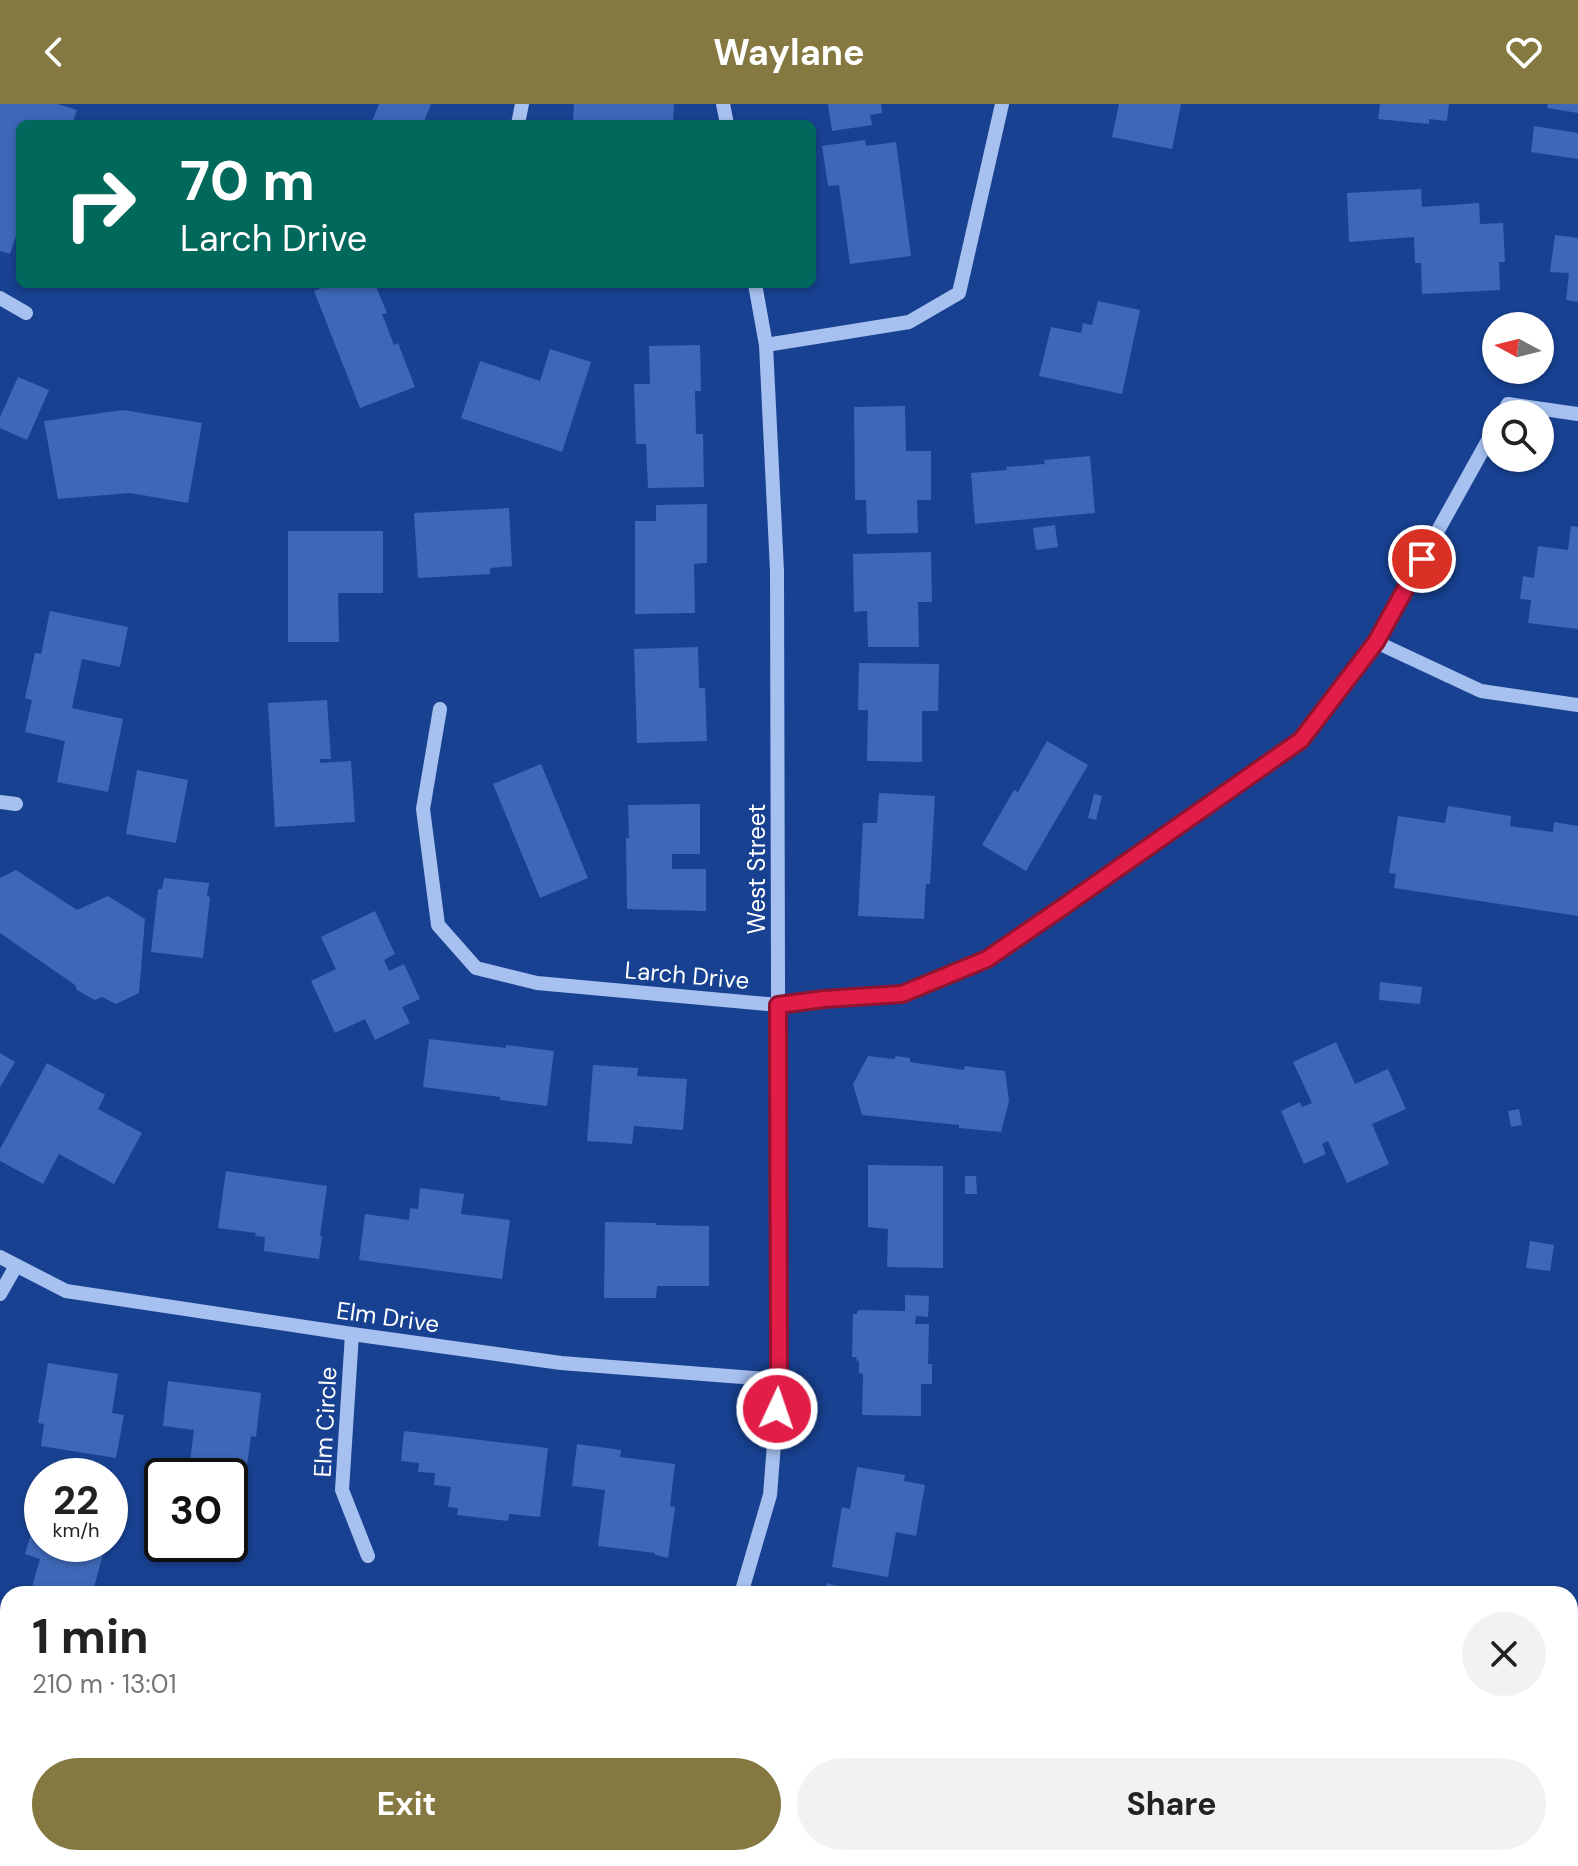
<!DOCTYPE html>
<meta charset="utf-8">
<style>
:root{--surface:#fff;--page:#f2f2f2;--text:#222;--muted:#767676;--accent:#857840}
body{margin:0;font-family:"DM Sans",sans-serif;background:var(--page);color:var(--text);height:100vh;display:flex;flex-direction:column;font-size:30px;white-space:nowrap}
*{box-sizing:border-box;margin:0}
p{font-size:26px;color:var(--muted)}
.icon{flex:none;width:44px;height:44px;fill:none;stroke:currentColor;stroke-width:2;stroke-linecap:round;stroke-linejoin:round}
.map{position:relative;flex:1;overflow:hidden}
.details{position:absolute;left:0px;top:1482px;width:1578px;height:280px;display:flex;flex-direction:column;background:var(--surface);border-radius:24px 24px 0 0;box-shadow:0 2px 6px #0004}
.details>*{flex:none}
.hud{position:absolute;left:16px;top:16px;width:800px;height:168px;border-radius:12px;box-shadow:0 2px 6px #0004;background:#00695c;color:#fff;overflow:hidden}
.needle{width:52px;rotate:277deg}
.controls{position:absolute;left:1482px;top:208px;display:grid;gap:16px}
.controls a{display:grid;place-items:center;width:72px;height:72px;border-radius:50%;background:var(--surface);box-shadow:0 2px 6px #0004;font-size:40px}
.speed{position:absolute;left:24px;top:1354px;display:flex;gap:16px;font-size:40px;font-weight:700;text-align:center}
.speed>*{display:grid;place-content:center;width:104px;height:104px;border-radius:50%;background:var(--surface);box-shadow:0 2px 6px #0004;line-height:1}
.speed small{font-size:20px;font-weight:400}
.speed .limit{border:4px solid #111;border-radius:12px;background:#fff;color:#111}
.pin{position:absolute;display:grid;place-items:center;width:68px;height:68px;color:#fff;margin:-34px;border:4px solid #fff;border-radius:50%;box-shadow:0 2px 8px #0007}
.me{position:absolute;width:88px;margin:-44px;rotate:3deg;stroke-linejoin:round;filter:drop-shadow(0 0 6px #0008)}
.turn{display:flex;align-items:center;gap:28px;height:168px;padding:0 32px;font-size:36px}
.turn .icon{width:104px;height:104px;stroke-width:2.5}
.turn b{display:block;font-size:56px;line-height:68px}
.round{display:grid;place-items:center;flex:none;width:84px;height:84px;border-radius:42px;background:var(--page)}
.head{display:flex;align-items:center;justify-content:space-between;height:136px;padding:0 32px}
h1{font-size:48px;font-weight:700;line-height:60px}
.cta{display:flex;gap:16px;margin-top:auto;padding:16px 32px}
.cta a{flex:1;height:92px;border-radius:48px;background:var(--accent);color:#fff;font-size:32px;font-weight:700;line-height:92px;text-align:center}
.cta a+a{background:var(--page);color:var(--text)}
header{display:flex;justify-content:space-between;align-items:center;height:104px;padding:0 32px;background:var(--accent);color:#fff;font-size:36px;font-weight:700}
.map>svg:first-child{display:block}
.building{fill:#3d67b7}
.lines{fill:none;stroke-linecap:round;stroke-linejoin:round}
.minor{stroke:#a6c0ef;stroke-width:14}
.route-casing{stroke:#92132f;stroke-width:20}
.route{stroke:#e11d48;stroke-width:14}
.labels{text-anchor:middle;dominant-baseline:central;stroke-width:6;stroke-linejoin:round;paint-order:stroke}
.street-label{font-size:24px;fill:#fff;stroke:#184191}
</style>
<header><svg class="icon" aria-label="back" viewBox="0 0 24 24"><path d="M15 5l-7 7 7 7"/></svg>Waylane<svg class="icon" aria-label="heart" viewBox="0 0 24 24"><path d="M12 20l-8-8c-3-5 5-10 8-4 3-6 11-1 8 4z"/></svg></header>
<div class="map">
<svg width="1578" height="1762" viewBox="0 0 1578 1762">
<rect width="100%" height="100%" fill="#184191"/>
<g class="building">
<polygon points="0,0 57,0 77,6 72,20 20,20 20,120 10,150 0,147"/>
<polygon points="379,0 431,0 423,20 371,20"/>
<polygon points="574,0 674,0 673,20 573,20"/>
<polygon points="828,0 881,0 882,9 870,11 872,21 832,27"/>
<polygon points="1119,0 1181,0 1172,45 1112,33"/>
<polygon points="1380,0 1449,0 1447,17 1429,15 1429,20 1378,15"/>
<polygon points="1548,0 1578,0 1578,9 1547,4"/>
<polygon points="1534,22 1578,29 1578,55 1531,48"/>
<polygon points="865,36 866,42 896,38 911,152 850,160 839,81 828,82 822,42"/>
<polygon points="1421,85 1422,103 1479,99 1480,120 1503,119 1505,158 1499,158 1500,186 1422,190 1421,159 1415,159 1414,133 1349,138 1347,89"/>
<polygon points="1555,131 1578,134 1578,198 1566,196 1569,169 1550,168"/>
<polygon points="332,180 375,180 387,209 382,210 394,241 398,239 415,283 360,304 314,187"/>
<polygon points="1098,197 1140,206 1122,290 1039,272 1051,223 1081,229 1083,219 1092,221"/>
<polygon points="700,241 701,287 695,287 696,330 703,330 704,383 648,384 646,340 636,340 634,280 650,280 649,242"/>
<polygon points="550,245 591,258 562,348 461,314 480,257 540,277"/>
<polygon points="18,273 49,286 27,336 0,324 0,313"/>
<polygon points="905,302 906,347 931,347 931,396 917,396 918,429 867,430 866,396 855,396 854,303"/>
<polygon points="123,306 202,319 188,399 130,389 58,395 44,317"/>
<polygon points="1090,352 1095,409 975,420 971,369 1007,366 1006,363 1045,360 1044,356"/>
<polygon points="707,400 707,459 694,460 695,509 635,510 635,417 656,417 656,401"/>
<polygon points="509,404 512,462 490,464 490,470 418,474 414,409"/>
<polygon points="1055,421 1058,443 1036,446 1033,424"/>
<polygon points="1571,422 1578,423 1578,525 1528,519 1531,496 1520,495 1523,472 1534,474 1538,442 1568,446"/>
<polygon points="288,427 383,427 383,489 338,489 339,538 288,538"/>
<polygon points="931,448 932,498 918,498 919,543 868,543 867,507 854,508 853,450"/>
<polygon points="50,507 128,523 120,563 82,555 72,604 123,615 108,688 57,678 65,637 25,628 32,596 25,594 35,549 41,550"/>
<polygon points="698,543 699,584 705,584 707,637 637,639 634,545"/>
<polygon points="859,559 939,560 938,607 922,607 922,658 867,657 868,606 858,606"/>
<polygon points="327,596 331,655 320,655 320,659 351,657 355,718 275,723 268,599"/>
<polygon points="1047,637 1088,661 1026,767 982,741 1014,686 1018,688"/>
<polygon points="541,660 588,774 540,794 493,680"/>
<polygon points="137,666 188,676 176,739 126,730"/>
<polygon points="879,689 935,692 930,780 926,780 924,815 858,812 863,719 877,719"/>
<polygon points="1094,690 1102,692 1096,716 1088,714"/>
<polygon points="700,700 700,750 672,750 672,765 706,765 706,807 627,805 626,734 629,734 628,701"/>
<polygon points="1448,702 1511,712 1510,722 1553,728 1554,718 1578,722 1578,812 1394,784 1396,770 1389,769 1398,712 1445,719"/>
<polygon points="16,766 77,806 108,792 145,815 139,889 116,900 102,893 95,896 77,886 75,881 0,829 0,774"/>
<polygon points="164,774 209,779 207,792 210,793 203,854 151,848 158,785 162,785"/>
<polygon points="375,807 395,850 384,856 389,867 404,860 420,895 402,903 410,919 375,936 365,915 335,929 311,877 336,865 321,833"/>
<polygon points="1380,878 1422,883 1420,900 1379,896"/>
<polygon points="429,935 506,944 506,941 554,947 547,1002 500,996 500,993 423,983"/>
<polygon points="1336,938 1355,980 1388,965 1406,1005 1372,1020 1389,1060 1347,1079 1328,1037 1322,1040 1326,1050 1304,1060 1281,1007 1300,998 1302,1003 1312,999 1293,958"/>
<polygon points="0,949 15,958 0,983"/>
<polygon points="868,952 894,955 896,952 910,954 910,958 964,966 965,962 1005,967 1009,997 1001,1028 959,1024 959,1021 862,1011 853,980"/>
<polygon points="47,959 105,991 98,1005 142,1029 114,1080 59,1050 43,1080 0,1057 0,1045"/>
<polygon points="593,961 638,964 637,972 687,975 683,1026 634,1022 632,1040 587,1037"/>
<polygon points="1519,1005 1522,1021 1511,1023 1508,1007"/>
<polygon points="868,1061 943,1062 943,1164 887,1163 888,1125 868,1123"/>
<polygon points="226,1067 327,1082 320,1132 322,1132 319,1155 264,1147 265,1133 255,1132 256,1129 218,1124"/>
<polygon points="965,1072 976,1072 977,1090 965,1090"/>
<polygon points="420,1084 464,1090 461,1110 510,1116 502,1175 359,1156 365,1110 409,1116 410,1104 418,1105"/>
<polygon points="605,1118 657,1119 656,1121 709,1122 709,1182 657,1182 656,1194 604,1194"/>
<polygon points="1530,1137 1554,1141 1550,1167 1526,1164"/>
<polygon points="905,1191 929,1192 928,1213 916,1212 915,1220 929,1220 928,1260 932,1260 932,1280 921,1280 921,1312 862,1311 863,1270 859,1269 859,1257 856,1256 857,1253 852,1253 853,1210 857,1210 858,1206 905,1207"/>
<polygon points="48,1259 118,1270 112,1309 124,1311 116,1354 41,1342 44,1320 38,1319"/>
<polygon points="168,1277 261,1289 256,1333 251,1332 240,1412 230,1410 230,1372 188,1372 194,1326 163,1322"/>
<polygon points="404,1327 548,1344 540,1413 509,1410 508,1417 457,1411 458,1404 448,1403 451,1383 434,1381 435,1369 418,1368 419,1359 401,1357"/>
<polygon points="577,1340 621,1346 620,1353 675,1360 670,1402 675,1403 668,1454 655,1451 655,1449 598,1442 605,1386 572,1382"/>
<polygon points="857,1363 905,1371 904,1377 925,1381 916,1432 896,1428 888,1473 832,1463 842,1403 850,1405"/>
<polygon points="37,1410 42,1412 42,1440 106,1440 92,1490 30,1490 40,1455 25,1450"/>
<polygon points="827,1479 860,1489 860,1490 823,1490"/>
<polygon points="0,1707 8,1709 8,1749 0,1748"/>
<polygon points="417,1754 430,1754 449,1762 414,1762"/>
<polygon points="465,1754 534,1754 554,1762 462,1762"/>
<polygon points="727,1754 818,1754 822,1762 724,1762"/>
<polygon points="1252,1754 1308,1754 1306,1762 1272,1762 1252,1757"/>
</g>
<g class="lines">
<g class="minor">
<polyline points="723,0 727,20"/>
<polyline points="518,20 522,0"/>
<polyline points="0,194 26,209"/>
<polyline points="766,241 909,218 959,189 1002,0"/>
<polyline points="1502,310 1508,300 1578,310"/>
<polyline points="1376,538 1481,587 1578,601"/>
<polyline points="440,605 423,705 438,821 476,864 537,879 778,901 824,895 902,890 987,855 1301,636 1376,538 1496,322"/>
<polyline points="0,698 16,700"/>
<polyline points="0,1153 66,1187 352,1230 561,1259 779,1276"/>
<polyline points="0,1190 16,1162"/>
<polyline points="352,1230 342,1386 368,1452"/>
<polyline points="741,1490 770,1391 779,1276 777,467 766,241 755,180"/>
<polyline points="1570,1540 1578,1541"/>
<polyline points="641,1762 644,1754"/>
</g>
</g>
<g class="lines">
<defs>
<polyline id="route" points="777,1305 779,1276 778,901 824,895 902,890 987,855 1060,805 1301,636 1376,538 1422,455"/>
</defs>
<use href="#route" class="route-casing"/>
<use href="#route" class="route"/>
</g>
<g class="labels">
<g class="street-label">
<text transform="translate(756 765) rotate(-90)">West Street</text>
<text transform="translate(687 871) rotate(5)">Larch Drive</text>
<text transform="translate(388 1213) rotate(8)">Elm Drive</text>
<text transform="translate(325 1318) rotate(-87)">Elm Circle</text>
</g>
</g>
</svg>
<div class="controls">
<a><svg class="needle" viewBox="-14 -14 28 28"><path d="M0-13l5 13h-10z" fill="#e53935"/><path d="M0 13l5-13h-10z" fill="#767676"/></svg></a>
<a><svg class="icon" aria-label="search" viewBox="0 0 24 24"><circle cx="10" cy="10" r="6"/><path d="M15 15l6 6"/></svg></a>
</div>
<div class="speed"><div>22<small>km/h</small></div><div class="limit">30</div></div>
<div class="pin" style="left:1422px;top:455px;background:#d93025"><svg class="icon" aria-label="arrive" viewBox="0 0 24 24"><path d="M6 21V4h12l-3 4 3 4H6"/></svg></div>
<svg class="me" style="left:777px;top:1305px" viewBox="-20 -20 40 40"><circle r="17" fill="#e11d48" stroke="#fff" stroke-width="3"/><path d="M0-11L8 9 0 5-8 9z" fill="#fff"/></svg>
<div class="hud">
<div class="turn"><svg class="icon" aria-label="right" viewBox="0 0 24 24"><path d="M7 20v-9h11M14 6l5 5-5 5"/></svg><div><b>70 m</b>Larch Drive</div></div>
</div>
<section class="details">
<div class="head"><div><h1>1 min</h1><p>210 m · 13:01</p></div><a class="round"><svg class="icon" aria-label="close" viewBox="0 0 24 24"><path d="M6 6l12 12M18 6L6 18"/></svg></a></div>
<div class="cta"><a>Exit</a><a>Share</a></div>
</section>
</div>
